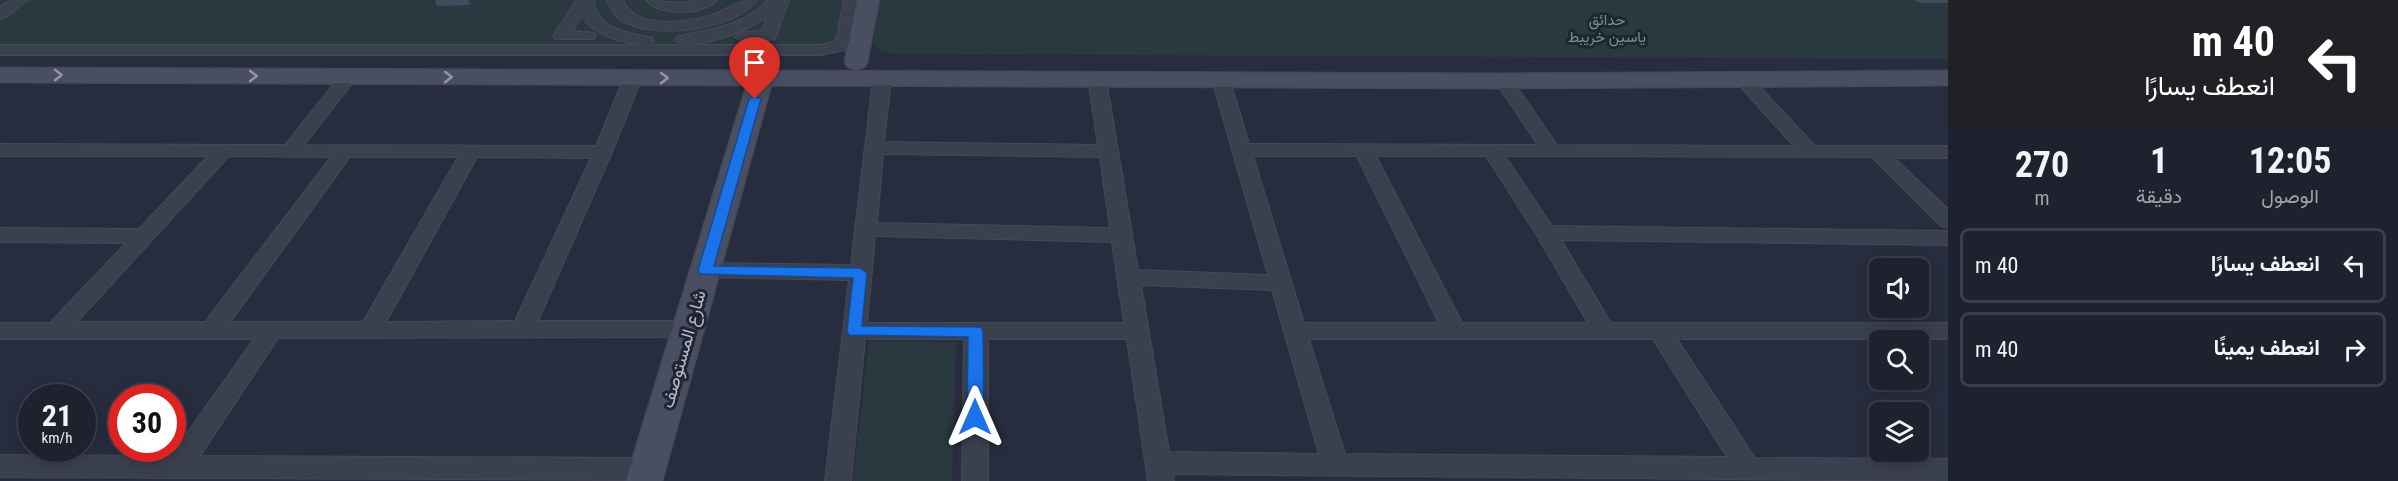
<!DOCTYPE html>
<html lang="ar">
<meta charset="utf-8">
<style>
:root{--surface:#1d222e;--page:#252a36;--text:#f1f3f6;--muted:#a0a4aa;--line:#3b3f4a}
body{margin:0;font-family:"Roboto Condensed",Vazirmatn,sans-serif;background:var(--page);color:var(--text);direction:rtl;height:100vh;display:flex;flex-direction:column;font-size:22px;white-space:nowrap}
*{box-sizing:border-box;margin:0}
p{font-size:20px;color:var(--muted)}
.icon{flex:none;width:33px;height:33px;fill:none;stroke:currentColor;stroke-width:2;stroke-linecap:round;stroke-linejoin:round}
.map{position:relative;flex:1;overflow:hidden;direction:ltr}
.side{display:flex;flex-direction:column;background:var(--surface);width:450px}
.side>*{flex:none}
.hud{background:#202124;color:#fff;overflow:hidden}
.buttons{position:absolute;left:1869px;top:258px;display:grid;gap:12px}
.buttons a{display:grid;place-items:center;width:60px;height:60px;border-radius:9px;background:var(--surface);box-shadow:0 3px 15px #0003,0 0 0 2px var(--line);font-size:30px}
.speed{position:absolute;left:18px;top:384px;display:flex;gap:12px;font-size:30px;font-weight:700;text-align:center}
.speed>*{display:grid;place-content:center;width:78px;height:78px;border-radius:50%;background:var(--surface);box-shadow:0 3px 15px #0003,0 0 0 2px var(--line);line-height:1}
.speed small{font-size:15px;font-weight:400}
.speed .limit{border:9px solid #d22;background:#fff;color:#111}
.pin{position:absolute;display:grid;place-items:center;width:51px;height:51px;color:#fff;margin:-62px -26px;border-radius:50% 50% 50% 0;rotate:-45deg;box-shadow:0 0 6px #0007}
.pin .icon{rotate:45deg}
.me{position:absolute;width:66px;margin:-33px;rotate:0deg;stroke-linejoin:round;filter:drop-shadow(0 0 4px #0008)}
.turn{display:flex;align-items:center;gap:21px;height:126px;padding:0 24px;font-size:27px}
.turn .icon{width:78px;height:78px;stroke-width:2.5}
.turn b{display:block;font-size:42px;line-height:51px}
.eta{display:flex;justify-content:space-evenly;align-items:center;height:102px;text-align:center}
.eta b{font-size:36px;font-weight:700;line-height:42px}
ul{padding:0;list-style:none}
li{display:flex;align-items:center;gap:18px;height:75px;margin:0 12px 9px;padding:0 12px;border:3px solid var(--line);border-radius:9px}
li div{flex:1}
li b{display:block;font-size:22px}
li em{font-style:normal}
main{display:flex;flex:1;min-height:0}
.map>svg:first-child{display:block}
.green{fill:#29393f}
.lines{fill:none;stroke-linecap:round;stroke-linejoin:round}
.street-casing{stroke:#454957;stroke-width:2}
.secondary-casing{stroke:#454957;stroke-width:3}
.street{fill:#3b404e;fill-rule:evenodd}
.secondary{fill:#4a4e61;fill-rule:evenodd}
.wall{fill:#434a5c}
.shaded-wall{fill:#32394b}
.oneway{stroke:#9295a5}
.route{fill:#1a73e8;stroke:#114b97;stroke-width:1.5}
.labels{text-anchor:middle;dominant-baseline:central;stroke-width:6;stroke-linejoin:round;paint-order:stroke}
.far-park-label{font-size:15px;fill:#719881;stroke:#202534}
.street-label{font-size:18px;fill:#b8bbc9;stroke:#202534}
</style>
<main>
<section class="side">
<div class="hud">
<div class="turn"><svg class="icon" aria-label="left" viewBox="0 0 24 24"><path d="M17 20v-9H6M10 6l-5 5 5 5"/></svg><div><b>40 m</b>انعطف يسارًا</div></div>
</div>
<div class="eta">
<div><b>12:05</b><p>الوصول</p></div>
<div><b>1</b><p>دقيقة</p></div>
<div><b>270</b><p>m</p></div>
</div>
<ul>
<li><svg class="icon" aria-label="left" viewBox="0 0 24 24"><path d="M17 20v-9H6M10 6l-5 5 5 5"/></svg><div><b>انعطف يسارًا</b></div><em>40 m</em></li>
<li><svg class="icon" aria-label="right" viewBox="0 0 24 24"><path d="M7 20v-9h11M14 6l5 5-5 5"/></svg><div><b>انعطف يمينًا</b></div><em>40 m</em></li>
</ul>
</section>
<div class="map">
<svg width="1948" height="481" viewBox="0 0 1948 481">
<rect width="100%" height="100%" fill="#272d3e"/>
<g class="green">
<polygon points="0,0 856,0 843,49 825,54 0,51"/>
<polygon points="880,0 1948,0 1948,59 893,54 880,51 873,45"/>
<polygon points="869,341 956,342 952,481 853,481"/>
</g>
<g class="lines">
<defs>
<g id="street">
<polygon points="10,0 28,0 6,17 0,19 0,7"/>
<path d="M577 0H594C597 31 628 32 652 38L654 41 650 45H821L833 42 837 37 844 0H860L853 37 845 50 821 55H0V45H640C619 41 594 36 582 16L572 31 594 33 596 36 594 39H555L553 36Z"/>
<path d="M607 0H623C634 29 684 23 708 16 729 10 735 0 757 0 734 31 656 39 624 22 614 17 611 9 607 0Z"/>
<path d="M646 0 681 3 696 0H717C703 16 660 17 646 0Z"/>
<path d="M768 0H789L775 39 743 42 735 37 743 32 762 31 767 17C753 28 687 56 675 40L677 37C713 28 740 28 768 0Z"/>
<path d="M349 71 355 72 358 76 304 145 596 146 624 78 627 74H639L642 78 612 152 538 321H688L696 323 700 329 696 335 688 337 278 338 200 456 648 458 657 461 661 469 657 477 648 480 0 477V455L171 456 254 339H0V323H50L126 243 0 242V228L139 229 208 156H0V144L285 145 343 72ZM229 156 331 157 205 322H77ZM350 157H458L363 322H230ZM477 157 591 158 515 321 386 322Z"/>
<path d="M882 74 888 75 891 79 884 142 1098 145 1088 79 1091 75H1103L1106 79 1138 270 1268 275 1212 80 1215 76H1227L1230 80 1249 144 1538 145 1495 81 1498 77H1510L1557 145 1794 146 1737 83 1734 79 1737 75H1749L1815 146H1948V158H1894L1948 209V228L1941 226 1872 157 1505 156 1552 226 1948 231V245L1561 240 1611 323H1948V339H1677L1755 458 1948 459V481L1173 474 1174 481H1148L1127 339H988V481H962L964 339H865L851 481H825L849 280 705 277 697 275 694 270 697 265 705 263 851 265 873 79 876 75ZM883 154 1100 157 1110 228 877 223ZM1253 156H1357L1439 323H1304ZM1376 156H1486L1536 234 1588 323H1462ZM875 236 1112 242 1124 323H867ZM1141 285 1272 290 1319 454 1169 452ZM1309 339H1653L1727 457 1345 454Z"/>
</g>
<g id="secondary">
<polygon points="857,0 879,0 867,62 864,67 856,69 848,67 845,62"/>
<polygon points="0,68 1504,74 1948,71 1948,85 1504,88 771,85 662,481 626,481 747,85 0,82"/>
</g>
</defs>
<use href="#street" class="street-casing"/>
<use href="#secondary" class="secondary-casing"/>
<use href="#street" class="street"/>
<use href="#secondary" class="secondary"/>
</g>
<g class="wall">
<polygon points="435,0 474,0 470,5 437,6"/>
<polygon points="1915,0 1948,0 1948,3 1920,3"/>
</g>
<polygon class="shaded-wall" points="468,0 474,0 470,5"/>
<defs><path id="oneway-chevron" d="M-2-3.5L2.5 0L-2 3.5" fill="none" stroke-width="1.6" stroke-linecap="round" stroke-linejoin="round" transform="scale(1.5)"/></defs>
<g class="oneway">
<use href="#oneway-chevron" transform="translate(58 75)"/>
<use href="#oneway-chevron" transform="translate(253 76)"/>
<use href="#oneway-chevron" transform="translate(448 77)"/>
<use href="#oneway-chevron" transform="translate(664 78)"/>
</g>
<polygon class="route" points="755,96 761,99 714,266 860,268 867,273 862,326 981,327 983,331 984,417 981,421 975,423 970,421 967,417 968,337 849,335 847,331 853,278 700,274 698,270 749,99"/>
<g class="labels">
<g class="far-park-label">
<text x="1607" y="20">حدائق<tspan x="1607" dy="17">ياسين خريبط</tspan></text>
</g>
<g class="street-label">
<text transform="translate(683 349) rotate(-74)">شارع المستوصف</text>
</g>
</g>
</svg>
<div class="buttons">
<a><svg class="icon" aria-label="sound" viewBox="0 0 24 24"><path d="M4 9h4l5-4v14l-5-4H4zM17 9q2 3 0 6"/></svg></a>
<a><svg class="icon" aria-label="search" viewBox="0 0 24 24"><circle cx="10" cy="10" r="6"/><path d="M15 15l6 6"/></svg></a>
<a><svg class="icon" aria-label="layers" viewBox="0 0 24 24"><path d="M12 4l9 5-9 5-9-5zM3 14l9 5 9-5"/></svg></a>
</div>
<div class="speed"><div>21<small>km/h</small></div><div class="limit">30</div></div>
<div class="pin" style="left:755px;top:99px;background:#d93025"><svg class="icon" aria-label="arrive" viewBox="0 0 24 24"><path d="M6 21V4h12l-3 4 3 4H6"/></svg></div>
<svg class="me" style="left:975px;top:417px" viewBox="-20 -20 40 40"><path d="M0-17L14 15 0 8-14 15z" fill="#1a73e8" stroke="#fff" stroke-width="4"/></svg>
</div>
</main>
